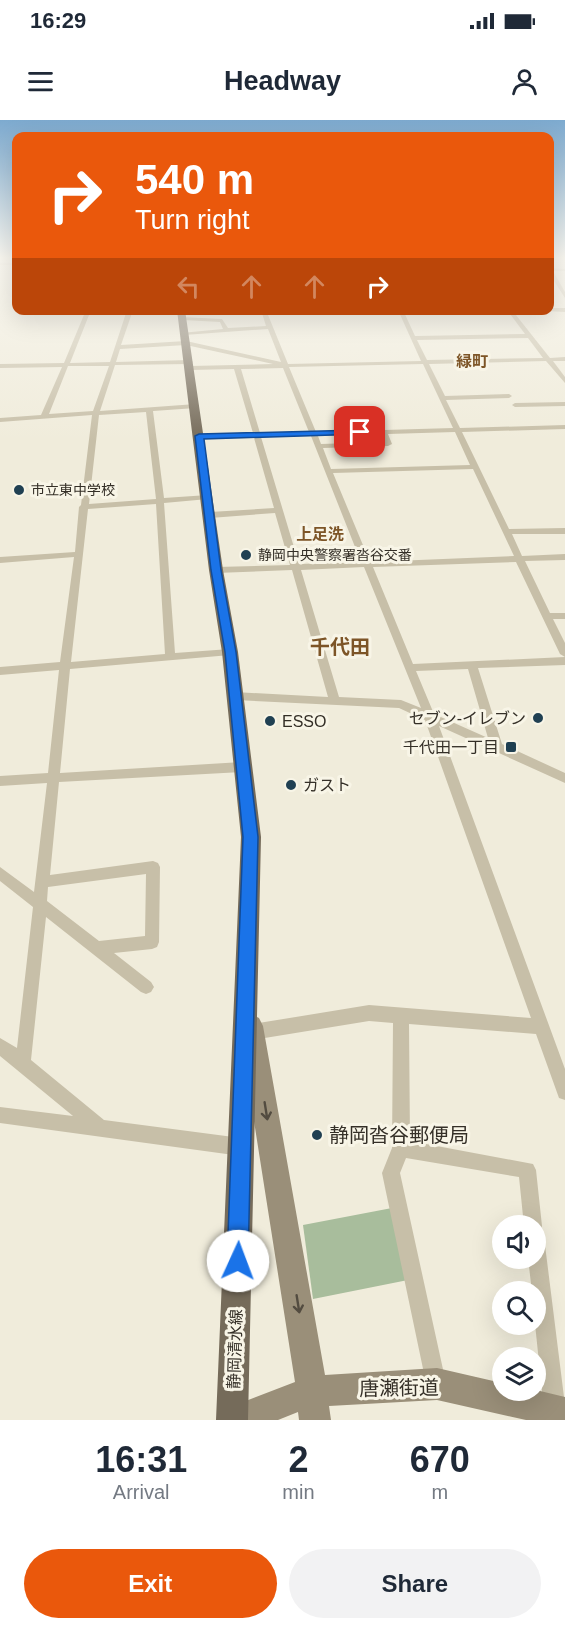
<!DOCTYPE html>
<meta charset="utf-8">
<style>
:root{--surface:#fff;--page:#f2f2f3;--text:#1f2937;--muted:#747a83;--accent:#ea580c}
body{margin:0;font-family:Helvetica,"Noto Sans JP",sans-serif;background:var(--page);color:var(--text);height:100vh;display:flex;flex-direction:column;font-size:22px;white-space:nowrap}
*{box-sizing:border-box;margin:0}
p{font-size:20px;color:var(--muted)}
.icon{flex:none;width:33px;height:33px;fill:none;stroke:currentColor;stroke-width:2;stroke-linecap:round;stroke-linejoin:round}
.map{position:relative;height:1300px;overflow:hidden}
.details{display:flex;flex-direction:column;background:var(--surface);flex:1}
.details>*{flex:none}
.guide{position:absolute;left:12px;top:12px;width:542px;height:183px;border-radius:12px;box-shadow:0 6px 24px #0002;background:#ea580c;color:#fff;overflow:hidden}
.buttons{position:absolute;left:492px;top:1095px;display:grid;gap:12px}
.buttons a{display:grid;place-items:center;width:54px;height:54px;border-radius:50%;background:var(--surface);box-shadow:0 6px 24px #0002;font-size:30px}
.pin{position:absolute;display:grid;place-items:center;width:51px;height:51px;color:#fff;margin:-26px;border-radius:12px;box-shadow:0 3px 9px #0006}
.me{position:absolute;width:66px;margin:-33px;rotate:2deg;stroke-linejoin:round;filter:drop-shadow(0 0 4px #0008)}
.turn{display:flex;align-items:center;gap:21px;height:126px;padding:0 24px;font-size:27px}
.turn .icon{width:78px;height:78px;stroke-width:2.5}
.turn b{display:block;font-size:42px;line-height:51px}
.lanes{display:flex;align-items:center;height:57px;padding:0 24px;background:#0003;justify-content:center;gap:30px;direction:ltr}
.lanes .off{opacity:.35}
.eta{display:flex;justify-content:space-evenly;align-items:center;height:102px;text-align:center}
.eta b{font-size:36px;font-weight:800;line-height:42px}
.cta{display:flex;gap:12px;margin-top:auto;padding:12px 24px}
.cta a{flex:1;height:69px;border-radius:36px;background:var(--accent);color:#fff;font-size:24px;font-weight:800;line-height:69px;text-align:center}
.cta a+a{background:var(--page);color:var(--text)}
.status{display:flex;justify-content:space-between;align-items:center;height:42px;padding:0 30px;background:var(--surface);direction:ltr}
.status svg{height:16px;fill:currentColor}
header{display:flex;justify-content:space-between;align-items:center;height:78px;padding:0 24px;background:var(--surface);font-size:27px;font-weight:800}
.map>svg:first-child{display:block}
.green{fill:#a8bd9c}
.lines{fill:none;stroke-linecap:round;stroke-linejoin:round}
.street{fill:#c7bfa8;fill-rule:evenodd}
.secondary{fill:#9a8f79;fill-rule:evenodd}
.primary{fill:#756b5a;fill-rule:evenodd}
.oneway{stroke:#534c40}
.route{fill:#1a73e8;stroke:#114b97;stroke-width:1.5}
.poi-dot{fill:#204052;stroke:#f8f5e7;stroke-width:2}
.labels{text-anchor:middle;dominant-baseline:central;stroke-width:6;stroke-linejoin:round;paint-order:stroke}
.far-poi-label{font-size:14px;fill:#342f27;stroke:#f8f5e7;text-anchor:start}
.far-quarter-label{font-size:16px;font-weight:bold;fill:#7d5527;stroke:#f8f5e7}
.poi-label{font-size:16px;fill:#342f27;stroke:#f8f5e7;text-anchor:end}
.street-label{font-size:16px;fill:#342f27;stroke:#f8f5e7}
.quarter-label{font-size:20px;font-weight:bold;fill:#7d5527;stroke:#f8f5e7}
.near-poi-label{font-size:20px;fill:#342f27;stroke:#f8f5e7;text-anchor:start}
.near-street-label{font-size:20px;fill:#342f27;stroke:#f8f5e7}
</style>
<div class="status"><b>16:29</b><svg viewBox="0 0 49 12"><path d="M0 12V9h3v3zM5 12V6h3v6zM10 12V3h3v9zM15 12V0h3v12zM26 1h20v11H26zM47 4h2v5h-2z"/></svg></div>
<header><svg class="icon" aria-label="menu" viewBox="0 0 24 24"><path d="M4 6h16M4 12h16M4 18h16"/></svg>Headway<svg class="icon" aria-label="person" viewBox="0 0 24 24"><circle cx="12" cy="8" r="4"/><path d="M4 21q1-7 8-7t8 7"/></svg></header>
<div class="map">
<svg width="565" height="1300" viewBox="0 0 565 1300">
<rect width="100%" height="100%" fill="#f0ecdb"/>
<polygon class="green" points="392,1088 408,1160 313,1179 303,1105"/>
<g class="lines">
<g class="street">
<rect x="0" y="143" width="16" height="2"/>
<polygon points="549,148 565,149 565,151 553,151 565,172 565,178 549,153"/>
<polygon points="549,188 565,188 565,192 547,191"/>
<path d="M86 190H91L70 243 110 242 127 190H133L121 225 186 221 281 242 268 209 184 215 181 213 223 209 220 202 183 200 181 197 222 199 228 208 266 206 261 190H266L288 244 421 241 398 190H403L415 216 525 214 507 190H512L550 238 565 237V241H553L565 257V263L546 241 429 244 445 276 509 274 512 276 509 278 446 280 460 308 565 305V309L462 312 509 409 565 408V414H512L522 436 565 434V440L525 441 550 493H565V499H553L565 523V537L560 534 516 442 373 447 413 544 565 537V545L478 548 502 624 565 653V663L439 606 565 949V980L559 978 536 914 409 904 410 1021 533 1044 536 1050 542 1106 540 1113 536 1114V1106H524L519 1057 406 1038 400 1053 446 1263 443 1270 436 1273 429 1270 426 1263 382 1053 392 1028 393 903 369 901 253 920 247 918 245 912 247 906 253 904 369 885 531 898 425 600 399 588 235 580 230 576 235 572 328 577 292 450 216 453 211 450 216 447 290 445 275 393 210 398 206 395 210 392 274 388 254 318 199 319 195 317 199 315 253 313 234 249 191 250 188 248 191 246 273 244 186 225 120 229 116 242 190 240 193 242 190 244 115 245 100 291 196 284 199 286 196 288 153 291 164 378 208 375 212 377 208 379 164 383 175 533 230 529 235 532 230 535 70 549 60 653 242 642 246 644 248 647 246 650 242 652 59 662 50 755 153 741 158 743 160 747 159 822 157 827 152 829 114 833 151 862 154 867 151 872 146 874 141 872 46 797 31 940 104 1000 241 1018 247 1021 250 1027 247 1033 241 1036 0 1003V987L73 996 0 936V918L17 928 33 787 0 761V747L34 772 47 663 0 666V656L48 653 59 550 0 555V547L60 542 74 437 0 443V437L75 432 79 387 81 385 92 295 0 302V298L41 295 62 247 0 248V244L64 243ZM528 218 543 238 427 240 417 220ZM423 244 453 308 316 312 289 247ZM68 246H109L93 291 49 294ZM283 248 309 312 260 313 241 249ZM146 292 156 379 89 384 99 295ZM455 312 470 345 331 349 323 328 388 326 392 324 388 314ZM381 314 384 322 321 324 318 316ZM311 316 361 442 299 444 261 317ZM473 349 514 436 370 442 333 353ZM156 384 165 534 71 542 88 389ZM364 447 421 588 401 580 339 577 301 450ZM468 549 488 618 434 594 416 551ZM146 754 145 816 99 821 47 781 48 767Z"/>
<polygon points="565,282 565,286 515,287 512,285 515,283"/>
<polygon points="536,1116 543,1118 545,1125 565,1285 562,1297 556,1300 548,1297 544,1290 535,1204 536,1172 532,1172 528,1138 536,1138"/>
</g>
<polygon class="secondary" points="251,894 259,898 263,906 325,1255 437,1248 502,1263 502,1270 536,1270 565,1277 565,1300 526,1300 437,1280 329,1286 331,1300 299,1300 298,1292 278,1300 220,1300 225,1289 295,1262 239,906 243,898"/>
<polygon class="primary" points="177,190 185,190 223,450 238,532 261,717 248,1300 216,1300 241,717 222,532 209,450"/>
</g>
<defs><path id="oneway-shaft" d="M-6 0H5M1.5-3L5.5 0L1.5 3" fill="none" stroke-width="1.6" stroke-linecap="round" stroke-linejoin="round" transform="scale(1.5)"/></defs>
<g class="oneway">
<use href="#oneway-shaft" transform="translate(266 991) rotate(81)"/>
<use href="#oneway-shaft" transform="translate(298 1184) rotate(81)"/>
</g>
<linearGradient id="sky" x2="0" y2="1"><stop stop-color="#7daacf"/><stop offset="0.43" stop-color="#f8f6ef"/><stop offset="1" stop-color="#f8f6ef" stop-opacity="0"/></linearGradient>
<rect width="565" height="321" fill="url(#sky)"/>
<polygon class="route" points="360,310 363,314 204,319 221,450 236,532 258,717 248,1141 245,1148 238,1152 230,1148 227,1141 243,717 225,532 211,450 195,316 199,314"/>
<g class="poi-dot">
<circle cx="19" cy="370" r="6"/>
<circle cx="246" cy="435" r="6"/>
<circle cx="538" cy="598" r="6"/>
<circle cx="270" cy="601" r="6"/>
<rect x="505" y="621" width="12" height="12" rx="3"/>
<circle cx="291" cy="665" r="6"/>
<circle cx="317" cy="1015" r="6"/>
</g>
<g class="labels">
<g class="far-poi-label">
<text x="31" y="370">市立東中学校</text>
<text x="258" y="435">静岡中央警察署沓谷交番</text>
</g>
<g class="far-quarter-label">
<text x="472" y="241">緑町</text>
<text x="320" y="414">上足洗</text>
</g>
<g class="poi-label">
<text x="526" y="598">セブン-イレブン</text>
<text x="282" y="601" text-anchor="start">ESSO</text>
<text x="499" y="627">千代田一丁目</text>
<text x="303" y="665" text-anchor="start">ガスト</text>
</g>
<g class="street-label">
<text transform="translate(235 1229) rotate(-88)">静岡清水線</text>
</g>
<g class="quarter-label">
<text x="340" y="527">千代田</text>
</g>
<g class="near-poi-label">
<text x="329" y="1015">静岡沓谷郵便局</text>
</g>
<g class="near-street-label">
<text transform="translate(399 1268) rotate(-1)">唐瀬街道</text>
</g>
</g>
</svg>
<div class="buttons">
<a><svg class="icon" aria-label="sound" viewBox="0 0 24 24"><path d="M4 9h4l5-4v14l-5-4H4zM17 9q2 3 0 6"/></svg></a>
<a><svg class="icon" aria-label="search" viewBox="0 0 24 24"><circle cx="10" cy="10" r="6"/><path d="M15 15l6 6"/></svg></a>
<a><svg class="icon" aria-label="layers" viewBox="0 0 24 24"><path d="M12 4l9 5-9 5-9-5zM3 14l9 5 9-5"/></svg></a>
</div>
<div class="pin" style="left:360px;top:312px;background:#d93025"><svg class="icon" aria-label="arrive" viewBox="0 0 24 24"><path d="M6 21V4h12l-3 4 3 4H6"/></svg></div>
<svg class="me" style="left:238px;top:1141px" viewBox="-20 -20 40 40"><circle r="19" fill="#fff"/><path d="M0-13L10 11 0 6-10 11z" fill="#1a73e8"/></svg>
<div class="guide">
<div class="turn"><svg class="icon" aria-label="right" viewBox="0 0 24 24"><path d="M7 20v-9h11M14 6l5 5-5 5"/></svg><div><b>540 m</b>Turn right</div></div>
<div class="lanes"><svg class="icon off" aria-label="left" viewBox="0 0 24 24"><path d="M17 20v-9H6M10 6l-5 5 5 5"/></svg><svg class="icon off" aria-label="ahead" viewBox="0 0 24 24"><path d="M12 20V5M6 11l6-6 6 6"/></svg><svg class="icon off" aria-label="ahead" viewBox="0 0 24 24"><path d="M12 20V5M6 11l6-6 6 6"/></svg><svg class="icon" aria-label="right" viewBox="0 0 24 24"><path d="M7 20v-9h11M14 6l5 5-5 5"/></svg></div>
</div>
</div>
<section class="details">
<div class="eta">
<div><b>16:31</b><p>Arrival</p></div>
<div><b>2</b><p>min</p></div>
<div><b>670</b><p>m</p></div>
</div>
<div class="cta"><a>Exit</a><a>Share</a></div>
</section>
